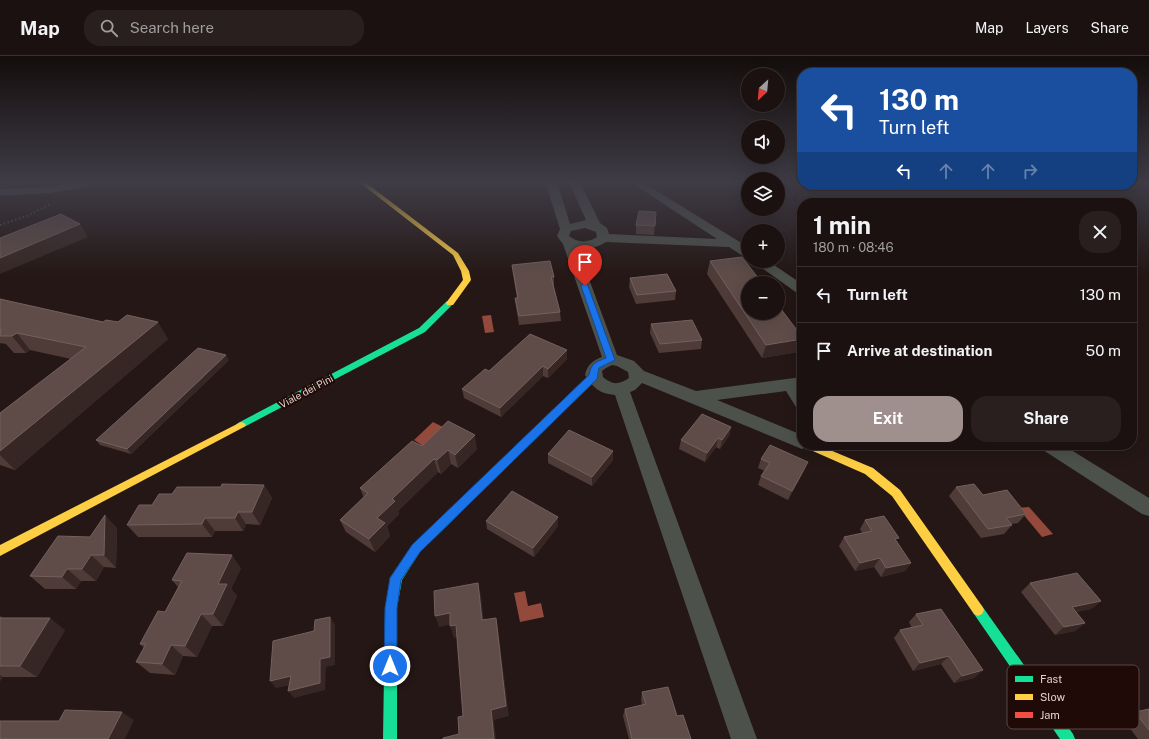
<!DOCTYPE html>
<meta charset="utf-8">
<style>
:root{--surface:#1b1110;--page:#281f1e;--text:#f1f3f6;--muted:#a09d9f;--line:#393130;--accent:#a0908d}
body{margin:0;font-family:"Public Sans",sans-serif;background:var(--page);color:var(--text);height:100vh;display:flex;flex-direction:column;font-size:15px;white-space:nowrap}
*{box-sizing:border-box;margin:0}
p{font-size:13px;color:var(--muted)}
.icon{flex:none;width:22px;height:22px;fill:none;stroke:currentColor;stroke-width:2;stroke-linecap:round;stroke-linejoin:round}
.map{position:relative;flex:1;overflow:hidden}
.panel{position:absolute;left:797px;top:142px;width:340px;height:252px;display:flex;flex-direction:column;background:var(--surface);border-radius:16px;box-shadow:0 4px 16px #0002,0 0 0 1px var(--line)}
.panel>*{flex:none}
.banner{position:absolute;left:797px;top:12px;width:340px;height:122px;border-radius:16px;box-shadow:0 4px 16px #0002,0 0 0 1px var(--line);background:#1a4fa0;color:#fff;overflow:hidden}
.needle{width:26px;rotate:206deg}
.controls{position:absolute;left:741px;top:12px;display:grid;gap:8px}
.controls a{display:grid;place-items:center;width:44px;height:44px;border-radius:50%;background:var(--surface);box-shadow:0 4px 16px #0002,0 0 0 1px var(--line);font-size:20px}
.pin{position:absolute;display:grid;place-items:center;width:34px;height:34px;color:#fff;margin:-41px -17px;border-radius:50% 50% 50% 0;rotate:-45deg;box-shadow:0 0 4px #0007}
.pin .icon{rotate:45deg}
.me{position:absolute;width:44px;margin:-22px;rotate:0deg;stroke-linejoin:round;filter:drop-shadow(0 0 3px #0008)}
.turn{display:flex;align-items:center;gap:14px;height:84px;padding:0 16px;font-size:18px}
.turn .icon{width:52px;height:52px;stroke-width:2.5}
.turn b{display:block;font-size:28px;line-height:34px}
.lanes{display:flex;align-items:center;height:38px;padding:0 16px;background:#0003;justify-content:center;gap:20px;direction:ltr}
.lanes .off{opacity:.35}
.round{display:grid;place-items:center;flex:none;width:42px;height:42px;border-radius:16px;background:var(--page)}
.head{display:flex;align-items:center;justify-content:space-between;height:68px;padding:0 16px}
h1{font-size:24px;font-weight:700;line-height:30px}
.button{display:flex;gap:8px;margin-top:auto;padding:8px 16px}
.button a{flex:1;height:46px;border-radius:16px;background:var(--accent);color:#fff;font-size:16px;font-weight:700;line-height:46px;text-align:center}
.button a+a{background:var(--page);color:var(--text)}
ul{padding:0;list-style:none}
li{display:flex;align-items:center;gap:12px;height:56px;padding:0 16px;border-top:1px solid var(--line)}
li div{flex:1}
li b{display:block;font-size:15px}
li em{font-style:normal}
header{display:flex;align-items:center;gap:24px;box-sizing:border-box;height:56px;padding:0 20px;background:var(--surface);border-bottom:1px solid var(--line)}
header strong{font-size:19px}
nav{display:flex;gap:22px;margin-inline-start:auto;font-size:14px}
.search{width:280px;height:36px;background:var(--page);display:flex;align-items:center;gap:10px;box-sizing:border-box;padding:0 14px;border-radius:16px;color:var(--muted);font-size:15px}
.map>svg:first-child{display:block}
.water{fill:#93493c}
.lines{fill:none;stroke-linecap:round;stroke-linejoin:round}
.path{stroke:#4c4d4a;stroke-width:2;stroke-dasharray:1.5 2.5;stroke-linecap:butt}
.street{fill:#4c514c;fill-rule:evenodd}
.fast{fill:#16e098;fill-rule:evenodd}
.slow{fill:#ffcf43;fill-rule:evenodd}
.jam{fill:#f24e42;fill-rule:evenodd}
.wall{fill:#4f3c39}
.shaded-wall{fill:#372724}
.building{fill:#5f4c49;stroke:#73615e}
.route{fill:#1a73e8;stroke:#114b97}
.labels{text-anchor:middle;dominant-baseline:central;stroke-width:4;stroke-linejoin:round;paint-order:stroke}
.street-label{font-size:10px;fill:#e2d1ce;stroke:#200a07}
.key{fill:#200a07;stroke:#5a4643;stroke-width:1}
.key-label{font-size:11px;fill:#e2d1ce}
</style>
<header>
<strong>Map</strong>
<div class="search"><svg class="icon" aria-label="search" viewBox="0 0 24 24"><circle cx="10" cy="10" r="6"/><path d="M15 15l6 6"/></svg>Search here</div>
<nav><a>Map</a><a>Layers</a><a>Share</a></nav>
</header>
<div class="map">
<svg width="1149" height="683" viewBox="0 0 1149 683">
<rect width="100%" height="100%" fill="#241715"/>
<g class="water">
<polygon points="491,259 494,276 485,277 482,260"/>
<polygon points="433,366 443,371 423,390 414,384"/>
<polygon points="1029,451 1053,478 1042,481 1018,452"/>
<polygon points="525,535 528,550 541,547 544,561 520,566 514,537"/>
</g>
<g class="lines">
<polyline class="path" points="0,169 27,160 50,148"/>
<g class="street">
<path d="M80 126H98L96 128C64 137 33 139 0 139V133L46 131Z"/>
<path d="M548 126H556L558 128 570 168 586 164 569 126H580L600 167 607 172 609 178 717 183 638 131 636 129 638 127 642 126 748 191V201L743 200 729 191 606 186C598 191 587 194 578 193L617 299 634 305 644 315 696 335 802 321V353L796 351 786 335 717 344 802 379V389H809L802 393 642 327 635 334 630 336 757 683H731L615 339C600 338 592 331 585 319 587 309 593 304 602 301L563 188 557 180 560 173 546 128ZM585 172 596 176 597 181C588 187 577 187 569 180L571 175ZM612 309 617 310 628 316 629 322C619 329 612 329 603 321L602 315 606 312Z"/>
<polygon points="752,205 768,205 802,228 802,238 797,237"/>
<polygon points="1040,389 1063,389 1149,442 1149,460 1142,458 1043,394"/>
</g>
<g class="fast">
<polygon points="548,126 554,126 555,128 550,129"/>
<polygon points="447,245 453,245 454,247 425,276 244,371 238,371 236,369 238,367 419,272"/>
<polygon points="453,453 457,454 458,457 457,460 420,496 402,524 397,552 397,683 383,683 385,552 390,522 412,490 449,454"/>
<polygon points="978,548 982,550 1073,678 1075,683 1060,683 974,558 972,554 974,550"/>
</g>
<g class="slow">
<polygon points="359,126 365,126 458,197 469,215 471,224 453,249 447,249 446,247 463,224 461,215 453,199"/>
<polygon points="571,126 578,126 575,128"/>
<polygon points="241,366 244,367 246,369 244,371 0,500 0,489"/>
<polygon points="804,389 818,389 873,412 900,434 982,550 984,554 982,558 978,560 974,558 892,440 865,418 806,392"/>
</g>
<polygon class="jam" points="593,317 596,318 597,320 596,322 457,460 453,461 449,460 448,457 449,454 590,318"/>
</g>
<g class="wall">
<polygon points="656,156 654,179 636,178 636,169"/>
<polygon points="710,205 802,281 802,287 799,296 762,302 707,218"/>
<polygon points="512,209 554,221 554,230 553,230 560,256 561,265 519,269 516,251 515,242 517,242 513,218"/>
<polygon points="630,222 676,235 675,244 636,248 629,231"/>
<polygon points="0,243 168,283 15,414 0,409 0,357 71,303 30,294 26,297 14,297 6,288 0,287"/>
<polygon points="651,268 702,284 701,293 659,297 650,277"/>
<polygon points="567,303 548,322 543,320 501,361 464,342 462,333 489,315"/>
<polygon points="229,304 131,398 100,389 96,384"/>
<polygon points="731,371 729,380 720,393 716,391 705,406 679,393 681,384"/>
<polygon points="422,390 477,393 458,412 451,408 441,418 438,416 398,455 399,458 387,470 390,480 375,496 346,476 340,464 364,442 360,432"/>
<polygon points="613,395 613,404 592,430 548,407 548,398"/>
<polygon points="761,403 804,415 788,444 758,429 761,420 765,415 758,412"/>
<polygon points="264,429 272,442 260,469 246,468 243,475 215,475 212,481 138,481 127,469 152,449 172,438 221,431"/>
<polygon points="956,431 1026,458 1018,467 1011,468 1012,469 1004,478 981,482 949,440"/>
<polygon points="865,464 897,486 911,507 905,515 881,521 874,511 855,515 839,490 844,481 862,477 860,473"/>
<polygon points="486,465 558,470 534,501 487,473"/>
<polygon points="117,472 116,512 104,511 96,525 81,525 76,533 45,533 30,520 90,481"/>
<polygon points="241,512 231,533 237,540 223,570 212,570 197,601 183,600 175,619 150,617 136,606 144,592 140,588 165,556 178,531 172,524"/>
<polygon points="1030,527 1101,545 1091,553 1076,556 1085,567 1075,575 1055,579 1021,536"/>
<polygon points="916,558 983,614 974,622 954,627 941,608 913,615 894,582 900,574 912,572 909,566"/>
<polygon points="0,560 3,562 65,574 37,621 3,621 0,625"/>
<polygon points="642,636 677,660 691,683 629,683 623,660 625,653 642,649 641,644"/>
<polygon points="1149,653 1149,683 1138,683 1123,663 1135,656"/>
</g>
<g class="shaded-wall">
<polygon points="80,168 88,181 0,218 0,202"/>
<polygon points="158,266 168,283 15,414 0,399 0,395"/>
<polygon points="17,277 30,294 26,297 12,280"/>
<polygon points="802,283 802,287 799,296 762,302 766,289"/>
<polygon points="567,294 567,303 548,322 548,313"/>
<polygon points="226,299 229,304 131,398 127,393"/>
<polygon points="543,310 543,320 501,361 500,352"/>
<polygon points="731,371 729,380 720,393 722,384"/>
<polygon points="475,379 477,393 458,412 455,399"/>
<polygon points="718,382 716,391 705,406 707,397"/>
<polygon points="448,394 451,408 441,418 437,404"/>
<polygon points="613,395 613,404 592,430 592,421"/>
<polygon points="434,403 438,416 398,455 399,458 387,470 390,480 375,496 369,483 377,462 392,443"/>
<polygon points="808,406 804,415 788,444 792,435"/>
<polygon points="264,429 272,442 260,469 252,456"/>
<polygon points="238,456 246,468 243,475 235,462"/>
<polygon points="105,459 117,472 116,512 104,499"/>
<polygon points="558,461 558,470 534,501 533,492"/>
<polygon points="205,462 215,475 212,481 202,468"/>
<polygon points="91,499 104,511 96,525 82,513"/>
<polygon points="232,499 241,512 231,533 237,540 223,570 213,558 218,528"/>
<polygon points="880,502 874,511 855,515 860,507"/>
<polygon points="911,507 905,515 881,521 886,512"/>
<polygon points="67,513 81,525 76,533 62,521"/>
<polygon points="478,527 481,539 485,576 482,564"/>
<polygon points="1101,545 1091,553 1062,559 1072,551"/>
<polygon points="450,557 453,568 439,571 435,560"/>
<polygon points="201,558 212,570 197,601 185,590"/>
<polygon points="330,561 335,569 335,609 326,611 325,634 294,642 288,635 320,603"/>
<polygon points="50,562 65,574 37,621 20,610"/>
<polygon points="496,562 498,573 509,660 494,664 496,683 494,683 491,654"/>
<polygon points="1085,567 1075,575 1055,579 1064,571"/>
<polygon points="456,569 459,581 454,582 450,570"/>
<polygon points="171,589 183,600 175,619 162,608"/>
<polygon points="949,600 941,608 913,615 920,607"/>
<polygon points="983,614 974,622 954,627 962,620"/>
<polygon points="0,619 3,621 0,625"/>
<polygon points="291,620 297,628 276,632 270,625"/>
<polygon points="122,656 134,664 125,683 108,683"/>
</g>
<g class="building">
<polygon points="639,155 656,156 655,170 636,169"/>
<polygon points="61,158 80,168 0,202 0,182"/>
<polygon points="742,201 762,227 748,227 748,257 778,257 778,249 802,281 802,283 766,289 710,205"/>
<polygon points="550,205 554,221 551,221 560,256 519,260 515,242 518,242 512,209"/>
<polygon points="667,218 676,235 637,239 630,222"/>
<polygon points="0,243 103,266 106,264 118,266 127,259 158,266 0,395 0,357 86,291 17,277 12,280 0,280 1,273 0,273"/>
<polygon points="692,264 702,284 660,288 651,268"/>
<polygon points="530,278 567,294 548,313 543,310 500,352 462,333 485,313 489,315"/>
<polygon points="198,292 226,299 127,393 96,384"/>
<polygon points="702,358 731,371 722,384 718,382 707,397 681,384"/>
<polygon points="448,365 475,379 455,399 448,394 437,404 434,403 392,443 395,445 377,462 385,467 369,483 340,464 368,437 360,432 412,385 422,390"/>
<polygon points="569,374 613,395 592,421 548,398"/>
<polygon points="770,389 808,406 792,435 761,420 770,407 761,403"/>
<polygon points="222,428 264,429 252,456 238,456 235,462 205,462 202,468 127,469 139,449 152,449 159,438 172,438 177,431 221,431"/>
<polygon points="974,428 983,439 1007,434 1026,458 1006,462 1012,469 988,473 956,431"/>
<polygon points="512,435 558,461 533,492 486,465"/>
<polygon points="105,459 104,499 91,499 82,513 67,513 62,521 30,520 58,480 90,481"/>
<polygon points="884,460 899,482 895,483 911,507 886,512 880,502 860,507 844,481 872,475 865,464"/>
<polygon points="187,497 232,499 218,528 227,528 213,558 201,558 185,590 171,589 162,608 136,606 146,588 140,588 158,555 165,556 182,525 172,524"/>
<polygon points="1077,517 1101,545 1072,551 1085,567 1064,571 1030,527"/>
<polygon points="478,527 482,564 496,562 506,650 491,654 494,683 443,683 443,682 459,678 458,661 463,660 456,569 450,570 450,557 435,560 434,535"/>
<polygon points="941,553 983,614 962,620 949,600 920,607 900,574 923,569 916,558"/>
<polygon points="330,561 330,601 320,603 320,627 288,635 291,620 270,625 273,585 314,575 315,564"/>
<polygon points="0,562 50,562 20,610 0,610"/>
<polygon points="668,631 677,660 683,659 691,683 632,683 625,653 646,648 642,636"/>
<polygon points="1149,653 1149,674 1135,656"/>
<polygon points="65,654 122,656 108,683 0,683 0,665 59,665"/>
</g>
<linearGradient id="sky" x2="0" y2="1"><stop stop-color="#140d0c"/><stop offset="0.57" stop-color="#3f3c46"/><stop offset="1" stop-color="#3f3c46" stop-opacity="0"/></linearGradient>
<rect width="1149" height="221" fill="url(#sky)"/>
<path class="route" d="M582 228H587L588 230 615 304 599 312 597 323 420 496 401 524 397 552V610L395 615 390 617 386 615 384 610 385 552 390 522 412 489 589 319C591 308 595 306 606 302L581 230Z"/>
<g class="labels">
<g class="street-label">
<text transform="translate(306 335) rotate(-28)">Viale dei Pini</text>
</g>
</g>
<rect x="1007" y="609" width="132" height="64" rx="6" class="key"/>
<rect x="1015" y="620" width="18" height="6" fill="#16e098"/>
<rect x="1015" y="638" width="18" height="6" fill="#ffcf43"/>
<rect x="1015" y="656" width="18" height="6" fill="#f24e42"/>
<g class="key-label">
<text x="1040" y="627">Fast</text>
<text x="1040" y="645">Slow</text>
<text x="1040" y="663">Jam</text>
</g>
</svg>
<div class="controls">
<a><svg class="needle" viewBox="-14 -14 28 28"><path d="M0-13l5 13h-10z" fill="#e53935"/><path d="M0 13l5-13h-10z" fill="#a09d9f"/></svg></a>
<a><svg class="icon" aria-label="sound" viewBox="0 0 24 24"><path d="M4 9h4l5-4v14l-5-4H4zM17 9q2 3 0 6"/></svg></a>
<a><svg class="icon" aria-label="layers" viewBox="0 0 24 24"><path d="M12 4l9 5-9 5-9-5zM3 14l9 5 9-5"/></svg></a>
<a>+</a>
<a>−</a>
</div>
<div class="pin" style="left:585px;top:230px;background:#d93025"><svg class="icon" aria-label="arrive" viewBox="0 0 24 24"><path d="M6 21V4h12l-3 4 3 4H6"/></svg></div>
<svg class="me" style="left:390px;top:610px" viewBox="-20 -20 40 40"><circle r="17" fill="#1a73e8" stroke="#fff" stroke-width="3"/><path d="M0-11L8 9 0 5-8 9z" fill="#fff"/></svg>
<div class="banner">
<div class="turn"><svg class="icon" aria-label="left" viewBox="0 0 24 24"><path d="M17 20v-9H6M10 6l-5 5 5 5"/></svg><div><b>130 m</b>Turn left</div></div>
<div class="lanes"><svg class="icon" aria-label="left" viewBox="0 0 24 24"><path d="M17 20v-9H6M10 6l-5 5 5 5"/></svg><svg class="icon off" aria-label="ahead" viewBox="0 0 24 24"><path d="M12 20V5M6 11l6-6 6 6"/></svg><svg class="icon off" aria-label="ahead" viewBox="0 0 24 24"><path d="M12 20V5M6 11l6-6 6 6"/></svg><svg class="icon off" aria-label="right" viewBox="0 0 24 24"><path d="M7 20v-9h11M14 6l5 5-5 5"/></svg></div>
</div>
<section class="panel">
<div class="head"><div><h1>1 min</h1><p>180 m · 08:46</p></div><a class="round"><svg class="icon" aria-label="close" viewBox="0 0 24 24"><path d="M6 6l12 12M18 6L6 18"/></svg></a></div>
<ul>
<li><svg class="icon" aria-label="left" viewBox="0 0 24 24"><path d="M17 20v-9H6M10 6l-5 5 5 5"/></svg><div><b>Turn left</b></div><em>130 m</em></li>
<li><svg class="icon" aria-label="arrive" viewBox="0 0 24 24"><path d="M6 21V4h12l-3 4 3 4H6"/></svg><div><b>Arrive at destination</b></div><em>50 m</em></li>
</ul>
<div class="button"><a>Exit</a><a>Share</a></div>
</section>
</div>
